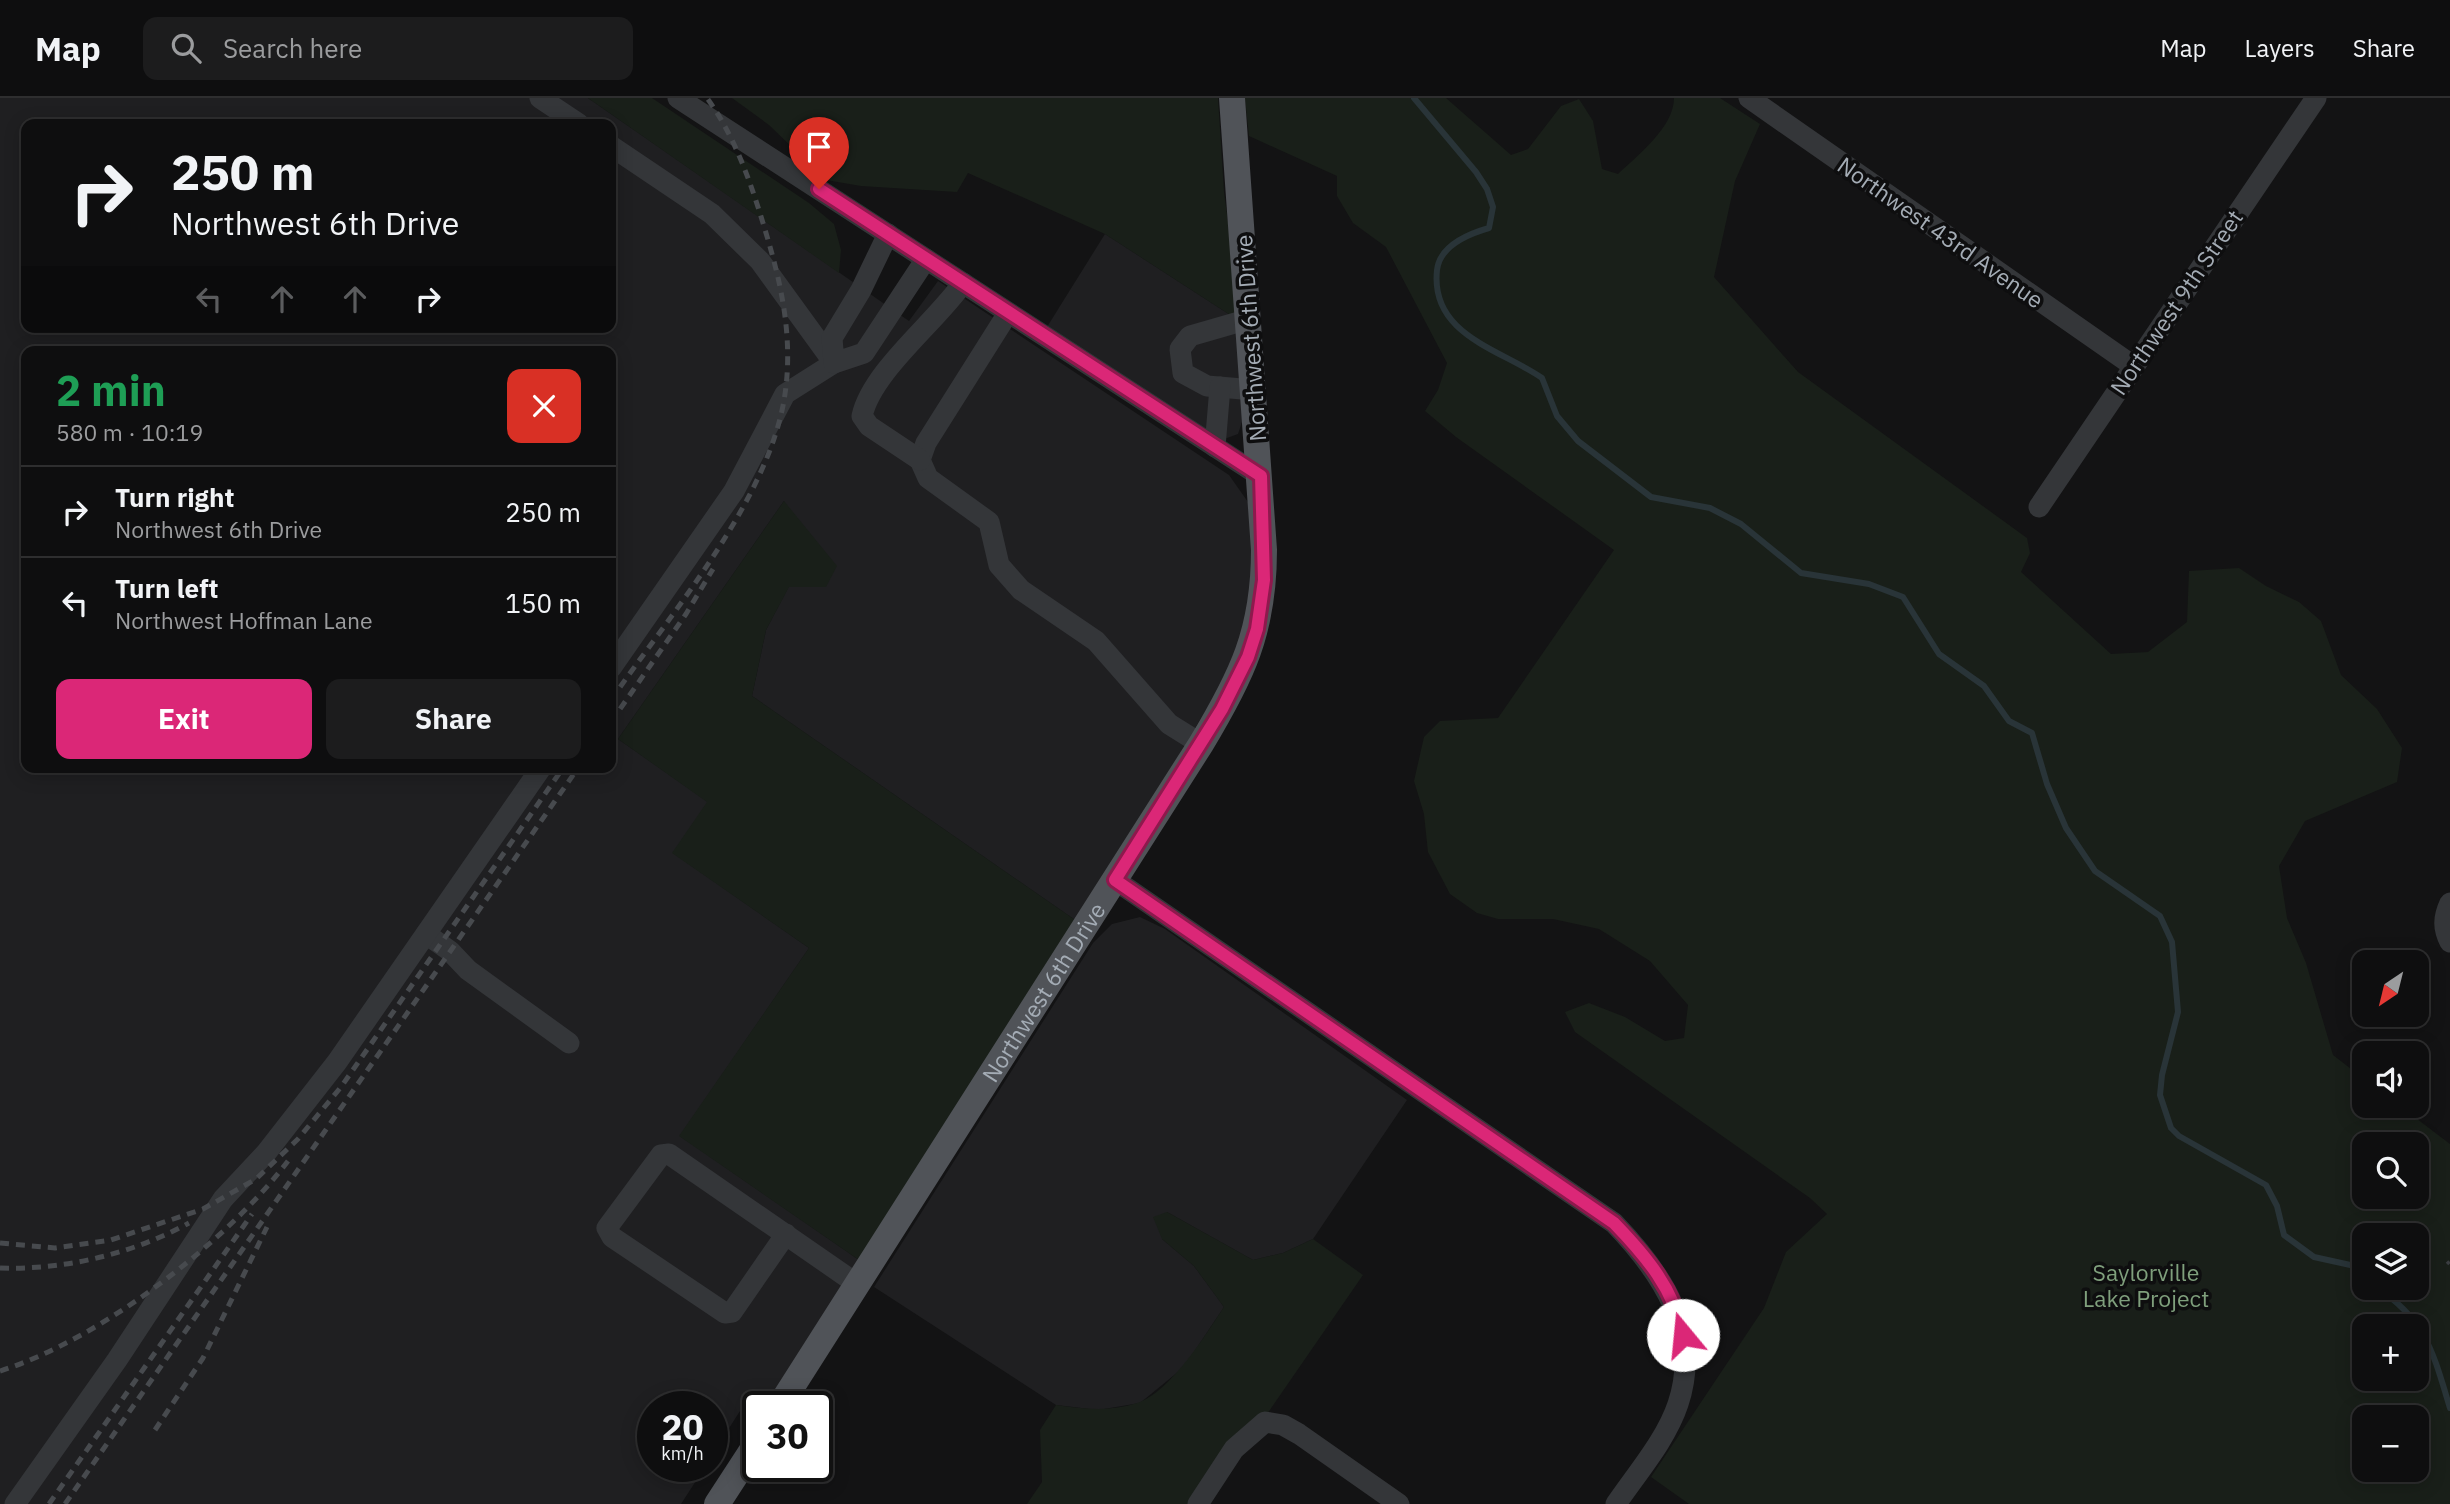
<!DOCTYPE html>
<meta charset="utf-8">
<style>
:root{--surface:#0e0e0f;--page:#1c1c1d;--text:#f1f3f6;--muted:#9b9c9e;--line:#2e2e2f;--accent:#db2777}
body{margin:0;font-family:"IBM Plex Sans",sans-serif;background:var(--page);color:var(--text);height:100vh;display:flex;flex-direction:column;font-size:26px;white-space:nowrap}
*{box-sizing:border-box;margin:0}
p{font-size:23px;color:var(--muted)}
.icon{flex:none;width:38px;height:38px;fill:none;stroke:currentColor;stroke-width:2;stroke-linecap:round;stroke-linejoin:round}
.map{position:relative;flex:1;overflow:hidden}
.side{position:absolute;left:21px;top:248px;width:595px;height:427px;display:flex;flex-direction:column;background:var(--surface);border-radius:14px;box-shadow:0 4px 18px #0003,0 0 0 2px var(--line)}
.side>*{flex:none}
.guide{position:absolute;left:21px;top:21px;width:595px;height:214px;border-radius:14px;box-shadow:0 4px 18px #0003,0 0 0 2px var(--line);background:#0e0e0f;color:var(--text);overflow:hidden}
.needle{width:46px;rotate:215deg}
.buttons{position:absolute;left:2352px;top:852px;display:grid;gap:14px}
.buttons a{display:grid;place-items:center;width:77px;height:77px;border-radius:14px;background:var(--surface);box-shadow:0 4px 18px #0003,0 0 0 2px var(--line);font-size:35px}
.speed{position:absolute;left:637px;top:1293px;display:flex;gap:14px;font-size:35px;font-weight:700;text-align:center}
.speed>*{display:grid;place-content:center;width:91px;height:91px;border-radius:50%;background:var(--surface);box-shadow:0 4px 18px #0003,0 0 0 2px var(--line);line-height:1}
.speed small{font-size:18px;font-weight:400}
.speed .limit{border:4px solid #111;border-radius:10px;background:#fff;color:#111}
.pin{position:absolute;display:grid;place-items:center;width:60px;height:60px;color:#fff;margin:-72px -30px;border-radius:50% 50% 50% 0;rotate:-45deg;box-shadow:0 0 7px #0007}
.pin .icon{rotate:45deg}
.me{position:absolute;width:77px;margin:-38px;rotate:343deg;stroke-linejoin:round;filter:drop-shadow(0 0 5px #0008)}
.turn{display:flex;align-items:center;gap:24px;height:147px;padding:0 35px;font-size:32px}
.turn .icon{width:91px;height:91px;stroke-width:2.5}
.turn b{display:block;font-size:49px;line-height:60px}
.lanes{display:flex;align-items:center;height:66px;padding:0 35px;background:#0003;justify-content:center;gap:35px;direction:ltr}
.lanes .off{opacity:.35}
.round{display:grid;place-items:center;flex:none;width:74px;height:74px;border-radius:14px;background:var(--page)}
.head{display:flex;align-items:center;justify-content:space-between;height:119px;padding:0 35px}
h1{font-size:42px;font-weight:700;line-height:52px;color:#1e9e55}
.cta{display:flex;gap:14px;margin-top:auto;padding:14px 35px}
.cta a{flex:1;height:80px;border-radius:14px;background:var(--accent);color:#fff;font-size:28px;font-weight:700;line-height:80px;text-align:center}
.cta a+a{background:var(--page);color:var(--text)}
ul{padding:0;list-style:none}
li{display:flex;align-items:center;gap:21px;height:91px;padding:0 35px;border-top:2px solid var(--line)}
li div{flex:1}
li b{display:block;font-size:26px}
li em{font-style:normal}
header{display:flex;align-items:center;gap:42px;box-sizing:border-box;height:98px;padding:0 35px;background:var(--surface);border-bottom:2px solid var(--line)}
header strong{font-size:33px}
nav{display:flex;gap:38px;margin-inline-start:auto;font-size:24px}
.search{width:490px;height:63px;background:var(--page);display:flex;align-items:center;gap:18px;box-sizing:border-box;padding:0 24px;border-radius:14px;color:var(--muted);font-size:26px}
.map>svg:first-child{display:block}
.built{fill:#1f1f21;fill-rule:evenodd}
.green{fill:#191f19;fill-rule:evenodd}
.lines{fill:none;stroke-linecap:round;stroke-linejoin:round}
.stream{stroke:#293438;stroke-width:6}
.path{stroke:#3a3d40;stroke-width:3.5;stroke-dasharray:3.5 5;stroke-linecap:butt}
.minor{stroke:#343639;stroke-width:21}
.major{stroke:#505358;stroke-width:26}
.rail{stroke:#474a4e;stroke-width:5;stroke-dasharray:9 7;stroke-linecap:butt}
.route-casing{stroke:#8e194d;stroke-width:18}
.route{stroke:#db2777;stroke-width:12}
.labels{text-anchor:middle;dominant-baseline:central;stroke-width:7;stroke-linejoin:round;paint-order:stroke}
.street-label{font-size:23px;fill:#a4acb5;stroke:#0e0e0f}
.park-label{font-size:23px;fill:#7f9f7c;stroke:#0e0e0f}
</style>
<header>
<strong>Map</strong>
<div class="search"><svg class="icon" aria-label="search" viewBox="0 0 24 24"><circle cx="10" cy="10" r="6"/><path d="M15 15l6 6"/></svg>Search here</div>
<nav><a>Map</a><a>Layers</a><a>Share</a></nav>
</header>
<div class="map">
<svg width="2450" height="1406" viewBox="0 0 2450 1406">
<rect width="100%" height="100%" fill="#131314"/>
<g class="built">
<path d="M0 0H588L909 223 938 183 1229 377 1248 404 1252 440 1250 504 1238 559 1078 824 752 598 766 532 789 488 826 489 784 403 618 641 708 704 673 755 809 850 680 1038 859 1162 767 1309H758L747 1302 712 1357V1309H653V1368L705 1369 681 1406H0ZM26 26H611V229H26ZM26 254H611V670H26Z"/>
<polygon points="1105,136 1241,224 1244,318 1238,336 1227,340 1196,327 1047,229"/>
<polygon points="1140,819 1165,831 1407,1002 1313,1141 1283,1155 1253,1162 1167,1114 1162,1141 1194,1168 1224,1209 1184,1269 1140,1305 1098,1312 1056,1307 874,1189 1093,845 1112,826"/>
</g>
<g class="green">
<polygon points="588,0 652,0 809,105 834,126 841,152 839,175"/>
<polygon points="732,0 1218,0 1224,94 1241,224 1105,136 968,75 957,94 861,88 826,82 769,27"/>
<path d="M1245 0H1446L1511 57 1528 51 1561 8 1579 1 1593 23 1602 71 1618 76C1638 57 1674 29 1674 0H1720L1760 26 1735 83 1714 179 1798 274 2027 440 2030 455 2021 474 2111 556 2148 554 2187 524 2189 473 2239 470 2266 488 2299 504 2321 523 2341 577 2377 611 2402 650 2397 684 2305 723 2279 768 2287 820 2306 865 2333 957 2364 981V1008H2400L2450 1046V1406H1689L1651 1379 1764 1210 1786 1154 1827 1116 1810 1100 1575 934 1565 914 1589 905 1625 919 1665 943 1684 940 1688 907 1650 863 1599 831 1553 821H1498L1477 815 1450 796 1428 754 1424 716 1414 683 1424 639 1440 623 1498 620 1614 452 1456 339 1425 313 1438 292 1447 265 1386 149 1353 125 1337 98V78L1249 38ZM2364 1046H2417V1099H2364ZM2364 1138H2417V1190H2364ZM2364 1228H2417V1281H2364ZM2364 1320H2417V1372H2364Z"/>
<polygon points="784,403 837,468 826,489 789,489 766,532 752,598 1078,824 859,1162 679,1038 809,850 672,755 707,704 618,641"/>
<path d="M1167 1114 1253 1162 1283 1155 1313 1141 1363 1177 1205 1406H1027L1042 1384 1040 1332 1056 1307C1084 1311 1110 1314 1137 1305 1170 1295 1206 1236 1224 1209L1194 1168 1162 1141 1153 1119Z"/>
</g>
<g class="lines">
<g class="stream">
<path d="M1414 0 1476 74 1487 91 1493 109 1489 130C1468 136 1440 147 1437 172 1430 237 1500 251 1542 280L1557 318 1578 343 1651 399 1710 410 1741 426 1801 475 1869 486 1903 499 1939 556 1984 588 2009 623 2032 635 2047 686 2066 730 2095 773 2160 818 2172 844 2178 914 2162 977 2160 997 2171 1030 2179 1038 2266 1087 2277 1108 2284 1137 2314 1159 2364 1170"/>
<path d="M2377 1190C2427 1222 2434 1258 2450 1310"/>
</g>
<polyline class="path" points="2447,1166 2450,1163"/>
<g class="minor">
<polyline points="540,0 579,26"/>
<polyline points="678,0 1260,378"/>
<polyline points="1749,0 2132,267"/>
<polyline points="611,48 712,116 760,163 834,265 785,296 734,393 611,570"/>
<polyline points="888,136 861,192 832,240 834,265 864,255 926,161"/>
<polyline points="1008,215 926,345 920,362 928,380 989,424 999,467 1021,492 1096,543 1169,626 1201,646"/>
<polyline points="1249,221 1190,238 1180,251 1183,275 1207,288 1254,292"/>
<polyline points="1215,349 1220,289"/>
<path d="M920 362 869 328 862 318C872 273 936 224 963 185"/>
<polyline points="2039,409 2316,0"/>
<path d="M1115 782 1614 1125C1662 1175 1702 1234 1678 1306 1666 1342 1637 1375 1616 1406"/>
<path d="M2450 805C2443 820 2443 830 2450 844"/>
<polyline points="426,836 450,853 468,872 569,945"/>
<polyline points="786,1136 732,1214 725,1215 612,1139 607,1130 661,1057 669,1056 857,1186"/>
<polyline points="15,1406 117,1262 223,1101 266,1055 337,964 541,670"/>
<polyline points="1198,1406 1234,1351 1265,1324 1283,1327 1299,1336 1399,1406"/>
</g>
<g class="major">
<path id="s1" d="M779 1309 1201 646C1242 578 1264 533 1264 452L1232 0"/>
<polyline points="717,1406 758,1343"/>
</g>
<g class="rail">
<path d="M611 602C671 515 770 401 785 296 793 241 782 188 766 135 752 88 736 40 707 0"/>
<polyline points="611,624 686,516 713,471"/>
<polyline points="0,1145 55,1150 111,1142 203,1111 256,1081 298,1041 341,989 563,670"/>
<path d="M0 1170C65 1172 132 1156 189 1125"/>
<path d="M0 1273C99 1242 225 1146 288 1063"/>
<polyline points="155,1332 203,1260 267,1129"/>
<polyline points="49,1406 252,1116"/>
<polyline points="65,1406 578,670"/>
</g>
</g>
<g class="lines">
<defs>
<path id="route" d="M819 91 1261 378 1264 482 1257 531 1248 559 1222 611 1115 782 1614 1125C1645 1157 1675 1192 1683 1237"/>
</defs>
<use href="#route" class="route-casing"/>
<use href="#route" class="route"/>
</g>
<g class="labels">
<g class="street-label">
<text transform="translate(1941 134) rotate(35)">Northwest 43rd Avenue</text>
<text transform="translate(2176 204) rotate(-56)">Northwest 9th Street</text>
<text transform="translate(1250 240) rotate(-94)">Northwest 6th Drive</text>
<text stroke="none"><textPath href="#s1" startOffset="492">Northwest 6th Drive</textPath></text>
</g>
<g class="park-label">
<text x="2146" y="1174">Saylorville<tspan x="2146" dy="26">Lake Project</tspan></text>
</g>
</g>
</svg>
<div class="buttons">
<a><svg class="needle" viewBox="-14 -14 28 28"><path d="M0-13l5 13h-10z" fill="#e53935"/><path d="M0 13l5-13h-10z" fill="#9b9c9e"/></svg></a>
<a><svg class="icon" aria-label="sound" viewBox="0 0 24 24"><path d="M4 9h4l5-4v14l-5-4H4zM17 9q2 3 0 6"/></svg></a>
<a><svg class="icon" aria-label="search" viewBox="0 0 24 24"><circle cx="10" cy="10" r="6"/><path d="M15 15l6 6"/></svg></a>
<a><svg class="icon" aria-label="layers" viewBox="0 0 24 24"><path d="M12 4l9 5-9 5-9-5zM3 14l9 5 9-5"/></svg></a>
<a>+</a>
<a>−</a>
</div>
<div class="speed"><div>20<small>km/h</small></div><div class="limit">30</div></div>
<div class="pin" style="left:819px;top:91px;background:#d93025"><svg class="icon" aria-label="arrive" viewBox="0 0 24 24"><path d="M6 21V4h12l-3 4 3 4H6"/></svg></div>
<svg class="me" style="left:1683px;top:1237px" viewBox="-20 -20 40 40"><circle r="19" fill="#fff"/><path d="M0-13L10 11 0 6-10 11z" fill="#db2777"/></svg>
<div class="guide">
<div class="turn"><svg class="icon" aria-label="right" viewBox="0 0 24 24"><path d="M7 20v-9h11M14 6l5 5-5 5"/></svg><div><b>250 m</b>Northwest 6th Drive</div></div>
<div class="lanes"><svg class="icon off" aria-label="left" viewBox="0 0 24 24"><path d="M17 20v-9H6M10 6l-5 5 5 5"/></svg><svg class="icon off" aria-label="ahead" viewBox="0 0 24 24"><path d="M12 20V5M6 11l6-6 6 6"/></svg><svg class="icon off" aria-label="ahead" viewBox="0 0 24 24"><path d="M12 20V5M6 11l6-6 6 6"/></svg><svg class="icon" aria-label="right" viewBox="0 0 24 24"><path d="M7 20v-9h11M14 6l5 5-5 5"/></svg></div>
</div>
<section class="side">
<div class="head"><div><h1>2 min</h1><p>580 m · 10:19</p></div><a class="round" style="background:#d93025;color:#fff"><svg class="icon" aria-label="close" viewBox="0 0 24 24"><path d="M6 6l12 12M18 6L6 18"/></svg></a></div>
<ul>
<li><svg class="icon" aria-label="right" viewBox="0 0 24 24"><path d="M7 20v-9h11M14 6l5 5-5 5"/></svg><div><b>Turn right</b><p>Northwest 6th Drive</p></div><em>250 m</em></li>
<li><svg class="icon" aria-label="left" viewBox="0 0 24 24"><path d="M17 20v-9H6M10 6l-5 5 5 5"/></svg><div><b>Turn left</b><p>Northwest Hoffman Lane</p></div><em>150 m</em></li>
</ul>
<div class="cta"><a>Exit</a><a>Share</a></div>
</section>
</div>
